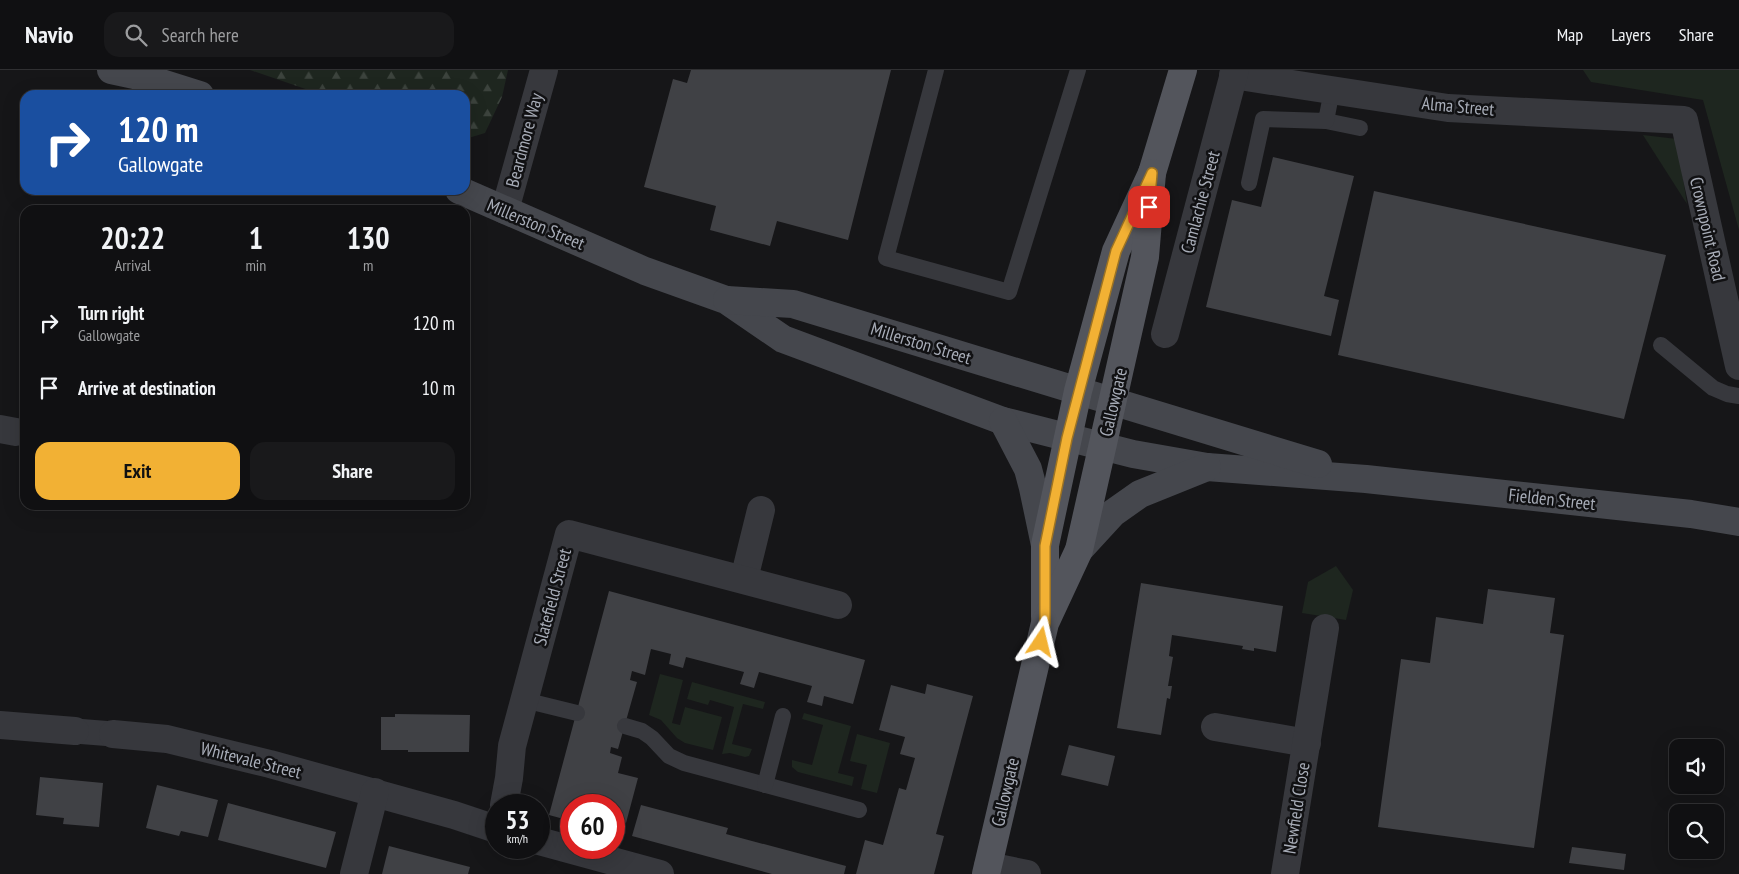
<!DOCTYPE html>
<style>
:root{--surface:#101012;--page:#19191b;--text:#f1f3f6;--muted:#9c9d9f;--line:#303032;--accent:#f2b134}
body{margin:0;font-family:"PT Sans Narrow",sans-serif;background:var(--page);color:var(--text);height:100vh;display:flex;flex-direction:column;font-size:19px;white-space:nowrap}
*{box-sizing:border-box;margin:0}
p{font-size:16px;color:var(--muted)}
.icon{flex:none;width:28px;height:28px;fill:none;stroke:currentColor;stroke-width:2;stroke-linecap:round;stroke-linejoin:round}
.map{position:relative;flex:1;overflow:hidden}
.sheet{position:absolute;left:20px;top:135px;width:450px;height:305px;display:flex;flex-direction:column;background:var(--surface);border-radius:15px;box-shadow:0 5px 20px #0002,0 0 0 1px var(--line)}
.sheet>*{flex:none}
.banner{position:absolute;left:20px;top:20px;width:450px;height:105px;border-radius:15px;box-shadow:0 5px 20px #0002,0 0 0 1px var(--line);background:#1a4fa0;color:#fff;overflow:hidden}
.fabs{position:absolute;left:1669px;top:669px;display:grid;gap:10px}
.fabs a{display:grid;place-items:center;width:55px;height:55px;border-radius:10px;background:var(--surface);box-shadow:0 5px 20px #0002,0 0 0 1px var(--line);font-size:25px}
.speed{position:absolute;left:485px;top:724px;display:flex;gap:10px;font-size:25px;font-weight:700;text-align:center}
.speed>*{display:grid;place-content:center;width:65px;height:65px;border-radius:50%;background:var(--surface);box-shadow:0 5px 20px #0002,0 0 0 1px var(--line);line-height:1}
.speed small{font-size:12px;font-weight:400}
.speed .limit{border:8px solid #d22;background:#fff;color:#111}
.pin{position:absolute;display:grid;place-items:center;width:42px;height:42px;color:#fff;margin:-21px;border-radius:10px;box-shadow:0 2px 8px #0006}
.me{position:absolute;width:55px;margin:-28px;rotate:10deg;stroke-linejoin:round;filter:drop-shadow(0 0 4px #0008)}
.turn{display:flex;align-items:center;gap:18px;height:105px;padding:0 15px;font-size:22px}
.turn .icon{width:65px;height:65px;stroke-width:2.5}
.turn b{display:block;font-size:35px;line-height:42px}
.eta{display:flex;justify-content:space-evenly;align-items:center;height:85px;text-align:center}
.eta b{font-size:30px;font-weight:800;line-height:35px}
.action{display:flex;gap:10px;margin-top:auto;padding:10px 15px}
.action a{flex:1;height:58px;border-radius:15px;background:var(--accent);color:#111;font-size:20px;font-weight:800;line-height:58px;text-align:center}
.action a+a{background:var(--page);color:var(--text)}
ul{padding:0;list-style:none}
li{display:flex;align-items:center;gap:15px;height:65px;padding:0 15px}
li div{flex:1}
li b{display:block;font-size:19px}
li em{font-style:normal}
header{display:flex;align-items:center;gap:30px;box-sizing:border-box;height:70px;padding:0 25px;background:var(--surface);border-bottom:1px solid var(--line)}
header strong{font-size:24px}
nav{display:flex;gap:28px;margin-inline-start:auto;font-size:18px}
.search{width:350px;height:45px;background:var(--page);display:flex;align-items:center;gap:12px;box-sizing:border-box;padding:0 18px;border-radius:15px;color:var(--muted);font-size:19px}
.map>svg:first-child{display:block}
.green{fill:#1e261f}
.forest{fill:url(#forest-firs)}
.building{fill:#404145}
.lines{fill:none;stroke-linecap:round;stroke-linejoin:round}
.service{stroke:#37383d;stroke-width:16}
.pedestrian{stroke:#37383d;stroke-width:25}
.minor{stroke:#37383d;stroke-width:28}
.secondary{stroke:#45474d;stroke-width:28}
.primary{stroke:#53555c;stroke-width:28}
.route-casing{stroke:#9d7322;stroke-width:12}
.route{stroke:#f2b134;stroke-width:9}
.labels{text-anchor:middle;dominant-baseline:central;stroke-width:5;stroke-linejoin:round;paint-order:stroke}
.street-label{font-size:18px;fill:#a8adb8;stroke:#111113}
</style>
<header>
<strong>Navio</strong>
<div class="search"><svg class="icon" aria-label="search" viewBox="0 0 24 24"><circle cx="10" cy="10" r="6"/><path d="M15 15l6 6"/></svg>Search here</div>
<nav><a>Map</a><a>Layers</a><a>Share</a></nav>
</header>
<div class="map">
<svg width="1739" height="804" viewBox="0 0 1739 804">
<defs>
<pattern id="forest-firs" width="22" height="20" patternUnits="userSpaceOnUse" patternTransform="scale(1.25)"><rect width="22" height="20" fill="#1e261f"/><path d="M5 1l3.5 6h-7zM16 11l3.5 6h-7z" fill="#3c433d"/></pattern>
</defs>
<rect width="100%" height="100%" fill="#161618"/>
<g class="green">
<polygon points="1583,0 1739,0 1739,160 1703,30 1591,12"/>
<polygon points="1643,65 1677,69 1687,134"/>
<polygon points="1336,496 1353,520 1346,550 1302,543 1308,512"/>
<polygon points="660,604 683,610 672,653 680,655 685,637 722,647 713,680 685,673 677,668 661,650 649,645"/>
<polygon points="692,612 765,632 763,639 743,634 732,674 752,679 749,686 745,687 730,683 722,684 734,637 710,630 708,635 687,629"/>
<polygon points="804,643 851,656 838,703 854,707 852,716 798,702 792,697 792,690 812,695 823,655 802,649"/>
<polygon points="857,664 890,673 877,723 861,719 867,695 850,691"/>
</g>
<polygon class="forest" points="250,0 508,0 502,27 485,63 465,69 465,25 323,25"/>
<g class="building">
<polygon points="691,0 891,0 848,170 777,151 770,176 710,160 716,136 644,117 673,9 687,13"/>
<polygon points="1273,87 1354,106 1324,226 1339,230 1331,266 1206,237 1232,130 1261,137"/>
<polygon points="1374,121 1666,185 1624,349 1338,285"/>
<polygon points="1141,513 1283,536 1276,582 1254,578 1254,581 1242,579 1243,576 1172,565 1169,586 1173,587 1168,616 1172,616 1170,629 1167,628 1161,665 1117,658"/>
<polygon points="1488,519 1555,528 1550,563 1564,565 1534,778 1378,757 1401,589 1430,593 1436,547 1483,554"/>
<polygon points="609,521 865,590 853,634 824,626 822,636 807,632 812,616 759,602 754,618 740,614 744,602 686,587 683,598 669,594 671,584 651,579 645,605 632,601 630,610 637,612 618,679 611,677 610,683 622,687 618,703 638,708 626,753 614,749 614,735 571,735 571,751 549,745"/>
<polygon points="927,614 973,626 936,764 944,766 934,804 856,804 865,770 883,775 899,718 906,720 915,688 900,684 905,667 879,660 891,615 925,624"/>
<polygon points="395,644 470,645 469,682 408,682 408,680 381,680 381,647 395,647"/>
<polygon points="1069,675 1115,686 1108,716 1061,705"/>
<polygon points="40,707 103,713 99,757 63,754 64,748 36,745"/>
<polygon points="157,715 218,730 208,767 181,761 179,766 146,758"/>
<polygon points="228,733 336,762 326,798 218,770"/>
<polygon points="641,735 728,758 726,764 846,796 844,804 772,804 632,766"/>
<polygon points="389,776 470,797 468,804 382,804"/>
<polygon points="1572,777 1626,784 1624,800 1569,793"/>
</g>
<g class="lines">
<g class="service">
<polyline points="936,0 886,188 1009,222 1078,0"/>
<polyline points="1326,51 1360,58"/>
<polyline points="1249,113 1263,49 1326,51 1332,20"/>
<polyline points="1661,275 1713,318 1727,324 1739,326"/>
<polyline points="524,630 577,643"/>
<polyline points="625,656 642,661 652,668 669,686 684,693 859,740"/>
<polyline points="765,715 783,646"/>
</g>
<polyline class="pedestrian" points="75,661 113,664"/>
<g class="minor">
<polyline points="1233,5 1448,38 1684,50 1739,296"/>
<polyline points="505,140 544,0"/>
<polyline points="1165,264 1235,0"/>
<polyline points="0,359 16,362"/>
<polyline points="744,509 761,440"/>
<polyline points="0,655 75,661"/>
<polyline points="1215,657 1307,673"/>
<polyline points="113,664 167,669 270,694 454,745 496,759"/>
<polyline points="504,735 509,708 512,676 569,464 838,535"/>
<polyline points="539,771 660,804"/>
<polyline points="988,796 1027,804"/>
<polyline points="354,804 375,722"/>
<polyline points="1285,804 1325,558"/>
</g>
<g class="secondary">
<polyline points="111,0 139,6 200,25"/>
<polyline points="459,120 645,201 726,230 783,269 1003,351 1133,384 1207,397 1366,409 1691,444 1739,452"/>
<polyline points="727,230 793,234 1318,394"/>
<polyline points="1003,351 1028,399 1033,418 1045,475"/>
<polyline points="1079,480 1113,443 1140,424 1207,397"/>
</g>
<g class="primary">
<polyline points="1045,547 1045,475 1078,321 1116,181 1152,103 1183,0"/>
<polyline points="986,804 1045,553 1079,480 1145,187 1152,103"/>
</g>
</g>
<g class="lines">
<defs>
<polyline id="route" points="1041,572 1045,553 1045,476 1067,368 1116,181 1152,103 1149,137"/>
</defs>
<use href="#route" class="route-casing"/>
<use href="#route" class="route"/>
</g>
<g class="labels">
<g class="street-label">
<text transform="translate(1458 36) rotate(5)">Alma Street</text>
<text transform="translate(524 70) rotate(-75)">Beardmore Way</text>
<text transform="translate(1200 132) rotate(-75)">Camlachie Street</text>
<text transform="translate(536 154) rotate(23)">Millerston Street</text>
<text transform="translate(1708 159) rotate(77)">Crownpoint Road</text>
<text transform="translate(921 273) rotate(17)">Millerston Street</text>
<text transform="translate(1113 332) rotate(-77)">Gallowgate</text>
<text transform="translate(1552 429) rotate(6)">Fielden Street</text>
<text transform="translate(552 527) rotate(-75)">Slatefield Street</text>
<text transform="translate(251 690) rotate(14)">Whitevale Street</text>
<text transform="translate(1005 722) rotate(-77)">Gallowgate</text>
<text transform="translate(1296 738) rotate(-81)">Newfield Close</text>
</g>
</g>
</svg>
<div class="fabs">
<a><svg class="icon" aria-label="sound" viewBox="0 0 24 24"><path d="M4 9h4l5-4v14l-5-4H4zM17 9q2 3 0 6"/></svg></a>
<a><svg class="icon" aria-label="search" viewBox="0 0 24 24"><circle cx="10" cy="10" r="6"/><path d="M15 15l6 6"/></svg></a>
</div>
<div class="speed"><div>53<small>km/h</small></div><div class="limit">60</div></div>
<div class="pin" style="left:1149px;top:137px;background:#d93025"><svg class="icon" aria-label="arrive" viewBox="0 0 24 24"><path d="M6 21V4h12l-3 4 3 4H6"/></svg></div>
<svg class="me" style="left:1041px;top:572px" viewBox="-20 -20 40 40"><path d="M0-17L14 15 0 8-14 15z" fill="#f2b134" stroke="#fff" stroke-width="4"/></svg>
<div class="banner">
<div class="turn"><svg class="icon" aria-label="right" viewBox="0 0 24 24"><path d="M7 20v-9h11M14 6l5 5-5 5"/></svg><div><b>120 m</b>Gallowgate</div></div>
</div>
<section class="sheet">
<div class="eta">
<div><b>20:22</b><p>Arrival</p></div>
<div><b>1</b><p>min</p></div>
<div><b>130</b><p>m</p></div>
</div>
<ul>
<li><svg class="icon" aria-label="right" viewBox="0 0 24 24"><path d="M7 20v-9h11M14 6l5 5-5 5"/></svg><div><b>Turn right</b><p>Gallowgate</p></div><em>120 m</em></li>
<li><svg class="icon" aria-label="arrive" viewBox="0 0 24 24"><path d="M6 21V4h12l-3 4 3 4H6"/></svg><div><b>Arrive at destination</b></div><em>10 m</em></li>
</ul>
<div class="action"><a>Exit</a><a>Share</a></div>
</section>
</div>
